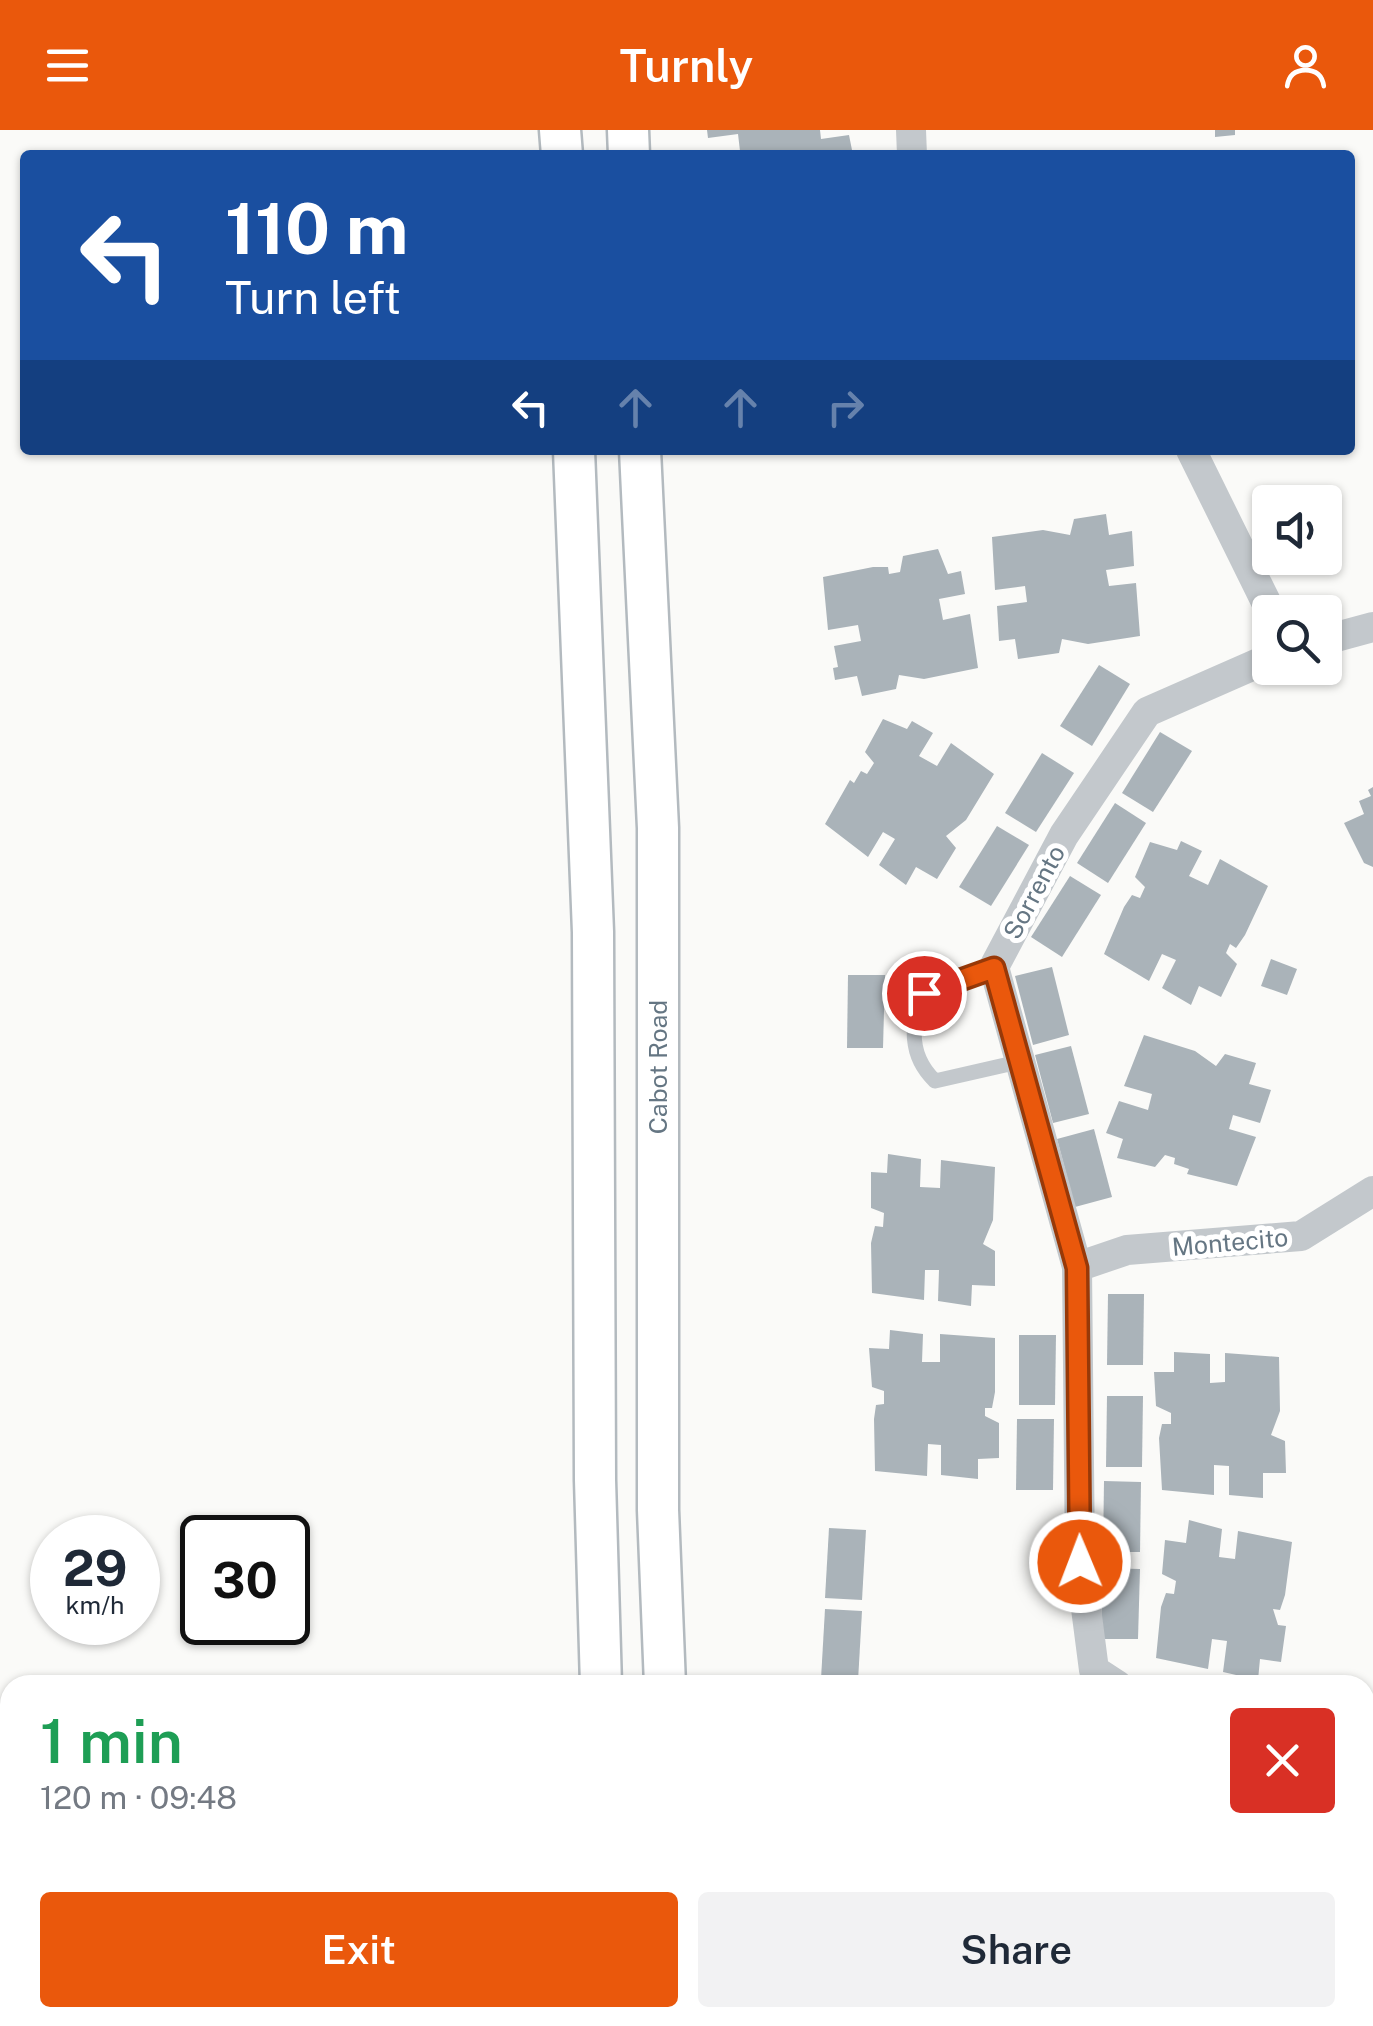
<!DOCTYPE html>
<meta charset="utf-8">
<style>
:root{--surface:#fff;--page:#f2f2f3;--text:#1f2937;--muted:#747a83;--accent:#ea580c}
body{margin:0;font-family:"Public Sans",sans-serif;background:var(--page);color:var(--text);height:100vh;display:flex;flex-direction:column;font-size:38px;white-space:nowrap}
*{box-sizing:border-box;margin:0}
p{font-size:32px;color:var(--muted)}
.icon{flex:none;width:55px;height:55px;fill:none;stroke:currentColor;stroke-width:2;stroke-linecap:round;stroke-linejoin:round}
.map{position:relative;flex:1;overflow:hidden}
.sheet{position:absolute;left:0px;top:1545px;width:1375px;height:352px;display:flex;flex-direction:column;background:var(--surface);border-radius:30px 30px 0 0;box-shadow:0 2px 8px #0004}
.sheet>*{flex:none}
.banner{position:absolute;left:20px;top:20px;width:1335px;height:305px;border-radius:10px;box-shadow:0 2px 8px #0004;background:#1a4fa0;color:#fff;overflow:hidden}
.tools{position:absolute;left:1252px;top:355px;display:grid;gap:20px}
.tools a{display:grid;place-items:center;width:90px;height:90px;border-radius:10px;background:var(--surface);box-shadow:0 2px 8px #0004;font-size:50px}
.speed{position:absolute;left:30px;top:1385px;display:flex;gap:20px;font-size:50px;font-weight:700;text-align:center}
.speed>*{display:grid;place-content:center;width:130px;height:130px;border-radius:50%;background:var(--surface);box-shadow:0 2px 8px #0004;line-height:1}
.speed small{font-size:25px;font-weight:400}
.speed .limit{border:5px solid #111;border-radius:15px;background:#fff;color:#111}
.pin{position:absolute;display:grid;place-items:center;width:85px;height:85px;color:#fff;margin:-42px;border:5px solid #fff;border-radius:50%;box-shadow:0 2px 10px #0007}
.me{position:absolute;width:110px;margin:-55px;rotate:359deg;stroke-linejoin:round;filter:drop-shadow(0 0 8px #0008)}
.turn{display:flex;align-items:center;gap:35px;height:210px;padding:0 40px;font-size:45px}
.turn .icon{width:130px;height:130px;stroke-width:2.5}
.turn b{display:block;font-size:70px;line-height:85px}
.lanes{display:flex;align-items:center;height:95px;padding:0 40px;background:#0003;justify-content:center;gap:50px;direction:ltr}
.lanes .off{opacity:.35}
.round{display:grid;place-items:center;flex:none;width:105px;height:105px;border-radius:10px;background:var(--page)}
.headline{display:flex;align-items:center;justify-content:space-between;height:170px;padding:0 40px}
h1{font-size:60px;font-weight:600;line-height:75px;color:#1e9e55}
.cta{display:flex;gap:20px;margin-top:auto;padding:20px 40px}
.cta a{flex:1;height:115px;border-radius:10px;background:var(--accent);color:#fff;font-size:40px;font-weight:600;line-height:115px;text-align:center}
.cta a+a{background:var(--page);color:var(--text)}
header{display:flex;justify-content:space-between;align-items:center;height:130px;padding:0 40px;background:var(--accent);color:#fff;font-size:45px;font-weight:600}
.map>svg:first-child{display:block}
.building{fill:#aab3b9}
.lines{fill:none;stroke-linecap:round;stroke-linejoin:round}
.secondary-casing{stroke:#b3babf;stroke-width:45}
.service{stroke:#c3c8cc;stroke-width:15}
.minor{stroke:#c3c8cc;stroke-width:30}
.secondary{stroke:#fff;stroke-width:40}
.route-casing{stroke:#983908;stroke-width:25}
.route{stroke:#ea580c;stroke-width:18}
.labels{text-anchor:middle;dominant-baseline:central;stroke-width:10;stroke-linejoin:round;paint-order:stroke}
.street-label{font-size:25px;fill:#657683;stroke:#fff}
</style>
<header><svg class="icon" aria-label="menu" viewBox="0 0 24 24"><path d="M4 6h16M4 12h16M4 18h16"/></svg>Turnly<svg class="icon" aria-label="person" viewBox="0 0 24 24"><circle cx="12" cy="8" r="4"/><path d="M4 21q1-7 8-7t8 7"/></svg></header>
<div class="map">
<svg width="1373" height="1896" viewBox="0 0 1373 1896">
<rect width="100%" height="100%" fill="#fafaf8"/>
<g class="building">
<polygon points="707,0 820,0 821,9 849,5 853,25 725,25 740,21 738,4 708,8"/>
<polygon points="1215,0 1235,0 1235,5 1215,7"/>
<polygon points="1106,384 1109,405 1132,401 1134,436 1106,440 1109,456 1136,453 1140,506 1088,514 1062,509 1059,523 1018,529 1015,509 999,511 997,476 1027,472 1025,456 995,460 992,407 1043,400 1070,405 1074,389"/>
<polygon points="938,419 948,444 961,441 965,464 939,469 943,490 970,484 978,538 924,549 899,545 896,559 862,566 857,546 835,550 833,538 838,537 834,516 861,511 858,495 828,500 823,447 873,437 888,437 889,444 900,442 903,426"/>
<polygon points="1099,535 1130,554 1092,616 1060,596"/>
<polygon points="883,589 907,599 912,591 933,603 919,626 937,636 951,613 994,644 966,690 946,706 956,718 937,749 916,737 906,755 879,735 895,709 883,702 868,727 825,694 850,650 854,653 861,641 867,644 874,633 865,622"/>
<polygon points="1160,602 1192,621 1153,682 1122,663"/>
<polygon points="1042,623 1074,643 1036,702 1005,683"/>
<polygon points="1373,657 1373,737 1364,733 1344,693 1364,684 1359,671 1371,666 1368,660"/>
<polygon points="1115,673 1146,693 1108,753 1077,733"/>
<polygon points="997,696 1029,715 991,776 959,757"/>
<polygon points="1181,711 1202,721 1189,746 1208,755 1220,729 1268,756 1245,805 1236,818 1230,814 1226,823 1237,834 1221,867 1199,856 1191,875 1162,858 1176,830 1162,824 1149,851 1104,824 1124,777 1132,765 1140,768 1145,757 1135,747 1150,712 1177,720"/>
<polygon points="1070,746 1101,765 1062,827 1031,807"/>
<polygon points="1271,829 1297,839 1287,865 1261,856"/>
<polygon points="1052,837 1069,905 1033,915 1015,846"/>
<polygon points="848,845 885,845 883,918 847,918"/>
<polygon points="1144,905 1195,921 1216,936 1225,924 1256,933 1249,954 1271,960 1260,993 1233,985 1229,999 1256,1007 1237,1056 1187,1044 1189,1039 1174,1034 1175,1028 1165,1025 1155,1037 1117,1028 1123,1009 1106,1003 1119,971 1148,980 1152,964 1124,956"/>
<polygon points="1071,916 1089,984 1053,993 1035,925"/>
<polygon points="1094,999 1112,1067 1075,1077 1057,1009"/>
<polygon points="888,1024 921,1029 920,1057 940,1058 941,1030 995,1037 993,1090 983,1114 995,1121 995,1156 972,1155 971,1176 938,1171 939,1140 925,1140 924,1170 872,1163 871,1113 875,1096 883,1097 884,1083 871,1078 871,1042 887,1043"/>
<polygon points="1108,1164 1144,1164 1143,1235 1107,1235"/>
<polygon points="890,1200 923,1204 922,1232 940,1232 940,1204 995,1208 995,1262 992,1278 985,1278 985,1286 999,1293 999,1328 978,1329 978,1349 941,1345 941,1315 928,1314 927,1346 875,1341 874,1289 876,1275 884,1274 884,1261 872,1257 869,1218 889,1219"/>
<polygon points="1019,1205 1056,1205 1055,1275 1019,1275"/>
<polygon points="1174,1222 1210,1224 1210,1253 1225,1252 1225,1223 1279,1227 1280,1281 1271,1305 1285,1311 1286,1343 1263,1343 1263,1368 1229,1365 1229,1336 1214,1335 1214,1365 1162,1360 1159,1308 1162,1294 1171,1294 1171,1283 1156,1276 1154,1242 1174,1242"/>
<polygon points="1107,1266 1143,1266 1142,1337 1106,1337"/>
<polygon points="1017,1289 1054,1289 1053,1360 1016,1360"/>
<polygon points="1104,1351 1141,1352 1140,1422 1103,1422"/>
<polygon points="1189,1390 1222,1399 1219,1427 1235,1429 1238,1401 1292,1412 1285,1465 1280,1480 1273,1479 1278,1495 1286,1496 1281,1532 1260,1529 1258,1550 1223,1542 1227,1511 1212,1509 1208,1539 1156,1528 1161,1477 1166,1463 1174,1464 1176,1451 1162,1444 1165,1410 1186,1413"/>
<polygon points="829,1398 866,1400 862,1470 825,1468"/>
<polygon points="1102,1438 1140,1439 1138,1509 1101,1509"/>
<polygon points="825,1479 862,1481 858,1551 821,1549"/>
</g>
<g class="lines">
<defs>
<g id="secondary">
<polyline points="560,0 562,25"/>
<polyline points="628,0 629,25"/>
<polyline points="574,320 593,802 595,1350 601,1555"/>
<polyline points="640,320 658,698 658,1380 665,1555"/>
<polyline points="1365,1800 1373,1803"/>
<polyline points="0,1854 10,1850"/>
<polyline points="1365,1864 1373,1867"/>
<polyline points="69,1896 92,1888"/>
</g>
</defs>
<use href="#secondary" class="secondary-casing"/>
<path class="service" d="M994 837 924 863C910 894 909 926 935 951L1018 932"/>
<g class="minor">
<polyline points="911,0 912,25"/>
<polyline points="1191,320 1271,482"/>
<polyline points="1325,510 1373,497"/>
<polyline points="1077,1137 1127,1120 1301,1106 1373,1061"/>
<polyline points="1117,1555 1094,1540 1080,1432 1077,1137 994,837 1064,705 1147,582 1270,528"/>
</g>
<use href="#secondary" class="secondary"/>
</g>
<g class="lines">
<defs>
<polyline id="route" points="924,863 994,838 1077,1138 1080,1432"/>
</defs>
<use href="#route" class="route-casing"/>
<use href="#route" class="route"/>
</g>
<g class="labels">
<g class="street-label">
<text transform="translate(1034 762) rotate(-62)">Sorrento</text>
<text transform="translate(658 937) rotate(-90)">Cabot Road</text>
<text transform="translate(1230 1112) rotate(-5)">Montecito</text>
</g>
</g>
</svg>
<div class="tools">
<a><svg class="icon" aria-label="sound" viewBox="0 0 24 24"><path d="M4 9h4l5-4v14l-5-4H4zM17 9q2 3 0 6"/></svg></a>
<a><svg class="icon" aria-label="search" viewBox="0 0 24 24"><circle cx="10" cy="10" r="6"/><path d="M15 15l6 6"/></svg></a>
</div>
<div class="speed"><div>29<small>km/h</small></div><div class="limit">30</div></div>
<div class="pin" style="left:924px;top:863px;background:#d93025"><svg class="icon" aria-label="arrive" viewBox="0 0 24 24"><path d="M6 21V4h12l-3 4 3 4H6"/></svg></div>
<svg class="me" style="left:1080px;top:1432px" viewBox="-20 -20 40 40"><circle r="17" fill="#ea580c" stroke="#fff" stroke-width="3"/><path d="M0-11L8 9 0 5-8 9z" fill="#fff"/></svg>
<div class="banner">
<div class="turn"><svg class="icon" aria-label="left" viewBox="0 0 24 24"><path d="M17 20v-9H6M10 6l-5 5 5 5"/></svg><div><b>110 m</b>Turn left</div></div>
<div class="lanes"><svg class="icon" aria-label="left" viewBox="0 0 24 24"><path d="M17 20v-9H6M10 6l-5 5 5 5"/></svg><svg class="icon off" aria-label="ahead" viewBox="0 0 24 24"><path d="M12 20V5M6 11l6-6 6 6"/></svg><svg class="icon off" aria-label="ahead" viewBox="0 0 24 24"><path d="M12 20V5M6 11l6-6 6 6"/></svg><svg class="icon off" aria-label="right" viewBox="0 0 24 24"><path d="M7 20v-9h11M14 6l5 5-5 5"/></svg></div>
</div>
<section class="sheet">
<div class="headline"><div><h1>1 min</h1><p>120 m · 09:48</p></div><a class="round" style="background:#d93025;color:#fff"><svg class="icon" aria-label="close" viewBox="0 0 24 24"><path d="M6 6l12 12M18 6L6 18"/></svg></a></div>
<div class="cta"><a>Exit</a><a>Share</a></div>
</section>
</div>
